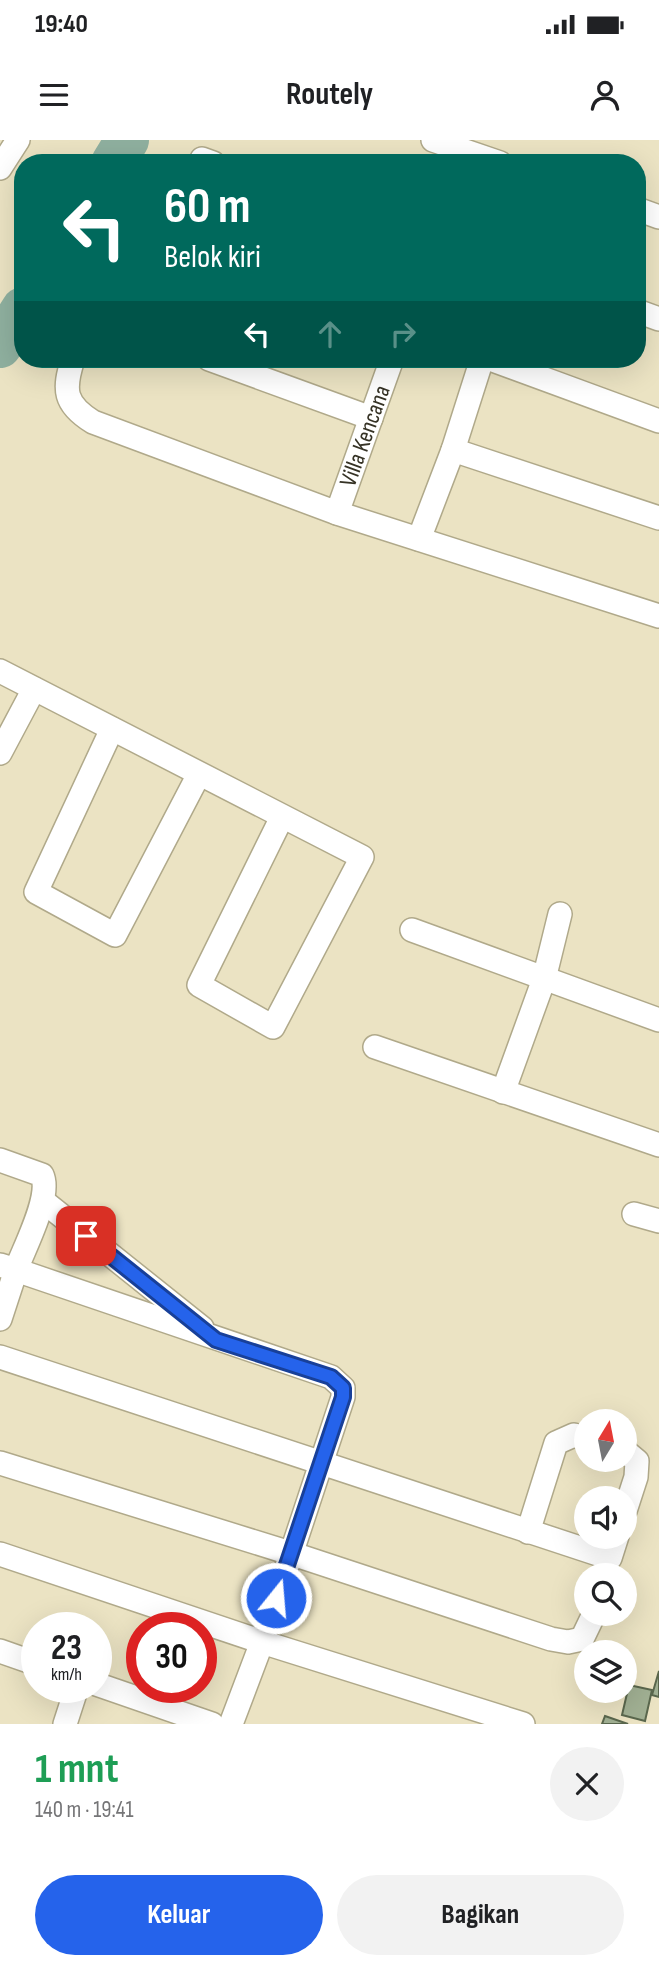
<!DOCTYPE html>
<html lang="id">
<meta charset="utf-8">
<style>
:root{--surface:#fff;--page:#f2f2f2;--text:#202124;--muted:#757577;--accent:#2563eb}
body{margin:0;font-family:"Sofia Sans Condensed",sans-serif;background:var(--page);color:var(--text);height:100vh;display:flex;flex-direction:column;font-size:26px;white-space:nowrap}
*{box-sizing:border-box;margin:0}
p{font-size:23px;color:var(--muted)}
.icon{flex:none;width:38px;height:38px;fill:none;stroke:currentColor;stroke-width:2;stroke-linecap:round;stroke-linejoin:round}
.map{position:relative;height:1584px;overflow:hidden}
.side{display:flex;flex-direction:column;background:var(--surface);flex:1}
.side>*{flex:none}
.guide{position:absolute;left:14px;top:14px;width:632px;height:214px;border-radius:28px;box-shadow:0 7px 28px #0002;background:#00695c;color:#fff;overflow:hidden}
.needle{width:46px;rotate:10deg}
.tools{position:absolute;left:574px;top:1269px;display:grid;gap:14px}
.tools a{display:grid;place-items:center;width:63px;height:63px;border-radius:50%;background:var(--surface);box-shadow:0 7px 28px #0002;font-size:35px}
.speed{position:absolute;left:21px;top:1472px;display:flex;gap:14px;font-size:35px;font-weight:700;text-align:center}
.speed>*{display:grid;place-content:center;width:91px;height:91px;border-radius:50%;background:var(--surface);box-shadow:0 7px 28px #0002;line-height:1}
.speed small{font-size:18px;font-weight:400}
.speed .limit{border:10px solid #d22;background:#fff;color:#111}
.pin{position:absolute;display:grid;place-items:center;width:60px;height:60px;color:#fff;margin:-30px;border-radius:14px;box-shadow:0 4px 10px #0006}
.me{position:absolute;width:77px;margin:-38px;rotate:17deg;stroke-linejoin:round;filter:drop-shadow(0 0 5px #0008)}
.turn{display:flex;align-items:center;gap:24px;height:147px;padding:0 35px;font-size:32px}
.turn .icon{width:91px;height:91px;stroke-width:2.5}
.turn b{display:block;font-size:49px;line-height:60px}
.lanes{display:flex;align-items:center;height:66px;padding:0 35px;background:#0003;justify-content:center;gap:35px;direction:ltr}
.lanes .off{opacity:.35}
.round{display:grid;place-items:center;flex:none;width:74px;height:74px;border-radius:37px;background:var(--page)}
.overview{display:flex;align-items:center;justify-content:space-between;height:119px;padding:0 35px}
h1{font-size:42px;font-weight:700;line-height:52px;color:#1e9e55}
.cta{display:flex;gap:14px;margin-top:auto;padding:14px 35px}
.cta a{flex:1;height:80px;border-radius:42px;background:var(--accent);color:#fff;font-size:28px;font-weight:700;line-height:80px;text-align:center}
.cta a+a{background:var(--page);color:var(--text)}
.status{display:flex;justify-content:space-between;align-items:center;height:49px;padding:0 35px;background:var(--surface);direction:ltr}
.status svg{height:19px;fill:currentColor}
header{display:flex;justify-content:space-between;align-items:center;height:91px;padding:0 35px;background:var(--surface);font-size:32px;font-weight:700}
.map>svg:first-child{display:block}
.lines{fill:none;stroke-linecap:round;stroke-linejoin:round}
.river{stroke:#8fb09f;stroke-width:44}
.building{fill:#a1b093;stroke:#5a674d;stroke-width:2}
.minor-casing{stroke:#b0a98a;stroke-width:26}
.minor{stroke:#fff;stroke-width:23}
.route-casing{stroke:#184099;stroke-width:18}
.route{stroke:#2563eb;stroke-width:12}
.labels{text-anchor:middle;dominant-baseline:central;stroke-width:5;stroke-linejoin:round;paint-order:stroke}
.street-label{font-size:24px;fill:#363326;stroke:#fff}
</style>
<div class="status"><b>19:40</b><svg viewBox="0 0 49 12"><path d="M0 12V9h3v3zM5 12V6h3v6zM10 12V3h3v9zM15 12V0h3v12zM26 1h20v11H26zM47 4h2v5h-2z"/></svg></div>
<header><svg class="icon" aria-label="menu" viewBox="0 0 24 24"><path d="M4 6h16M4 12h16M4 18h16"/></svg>Routely<svg class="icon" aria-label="person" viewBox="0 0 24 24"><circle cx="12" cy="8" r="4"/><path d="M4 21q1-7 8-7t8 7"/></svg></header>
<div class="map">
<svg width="659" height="1584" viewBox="0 0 659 1584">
<rect width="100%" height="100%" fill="#ebe3c3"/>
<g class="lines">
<g class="river">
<polyline points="113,23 127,0"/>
<polyline points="0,206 23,169"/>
</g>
</g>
<g class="building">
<polygon points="659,1531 659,1557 652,1555"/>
<polygon points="629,1545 652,1550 645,1581 622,1575"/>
<polygon points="605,1576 628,1584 602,1584"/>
</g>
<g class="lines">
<defs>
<g id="minor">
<polyline points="433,0 500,23"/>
<polyline points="202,19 213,23"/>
<polyline points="0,28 18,0"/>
<polyline points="637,69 659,77"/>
<polyline points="637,171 659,179"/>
<path d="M73 219C63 250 64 264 93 282L337 373 659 476"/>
<polyline points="209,219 371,278"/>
<polyline points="490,219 659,281"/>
<polyline points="453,310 659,378"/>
<polyline points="337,373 392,219"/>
<polyline points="419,399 453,310 482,219"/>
<polyline points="0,531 362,717 273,887 199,845 282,677"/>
<polyline points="112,589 36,752 115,795 199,634"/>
<polyline points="0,613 34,549"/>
<polyline points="412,790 659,880"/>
<polyline points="375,907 659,1005"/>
<polyline points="503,952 544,839 560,774"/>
<path d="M0 1020 42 1035C52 1056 24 1108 16 1130L0 1125"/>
<polyline points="43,1061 202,1188"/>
<polyline points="634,1074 659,1081"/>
<polyline points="0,1179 16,1130 331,1237 343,1248 343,1257 262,1502 231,1584"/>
<polyline points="0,1217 610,1418 617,1396"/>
<polyline points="625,1311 637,1321 636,1337 625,1371"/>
<polyline points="0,1323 290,1413 551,1499 568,1502 582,1499 594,1474"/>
<polyline points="528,1392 556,1303 574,1295 586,1299"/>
<polyline points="0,1414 262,1502 523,1584"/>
<polyline points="0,1511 37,1524"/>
<polyline points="96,1544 212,1584"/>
<polyline points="65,1584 77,1547"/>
</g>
</defs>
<use href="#minor" class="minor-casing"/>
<use href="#minor" class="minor"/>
</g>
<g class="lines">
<defs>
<polyline id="route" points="86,1096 216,1200 331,1237 343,1248 343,1257 276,1458"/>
</defs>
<use href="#route" class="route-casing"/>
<use href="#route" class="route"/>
</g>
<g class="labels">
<g class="street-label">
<text transform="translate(365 296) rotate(-70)">Villa Kencana</text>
</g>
</g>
</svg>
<div class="tools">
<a><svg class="needle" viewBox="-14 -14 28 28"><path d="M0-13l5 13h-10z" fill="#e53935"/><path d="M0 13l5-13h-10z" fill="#757577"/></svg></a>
<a><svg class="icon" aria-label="sound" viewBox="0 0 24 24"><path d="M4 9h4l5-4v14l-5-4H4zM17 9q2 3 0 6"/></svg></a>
<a><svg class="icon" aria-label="search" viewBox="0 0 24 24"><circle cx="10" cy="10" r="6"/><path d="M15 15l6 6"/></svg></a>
<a><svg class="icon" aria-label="layers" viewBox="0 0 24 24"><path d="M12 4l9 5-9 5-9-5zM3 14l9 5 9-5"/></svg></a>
</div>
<div class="speed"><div>23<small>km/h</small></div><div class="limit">30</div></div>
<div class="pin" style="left:86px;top:1096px;background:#d93025"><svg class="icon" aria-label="arrive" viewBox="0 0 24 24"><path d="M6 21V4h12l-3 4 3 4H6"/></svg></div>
<svg class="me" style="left:276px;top:1458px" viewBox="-20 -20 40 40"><circle r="17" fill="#2563eb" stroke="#fff" stroke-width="3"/><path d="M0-11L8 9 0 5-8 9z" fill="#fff"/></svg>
<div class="guide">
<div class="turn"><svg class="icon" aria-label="left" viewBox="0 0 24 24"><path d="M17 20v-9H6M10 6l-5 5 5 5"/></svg><div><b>60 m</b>Belok kiri</div></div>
<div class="lanes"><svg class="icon" aria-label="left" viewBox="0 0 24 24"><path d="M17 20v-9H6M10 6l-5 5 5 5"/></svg><svg class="icon off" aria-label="ahead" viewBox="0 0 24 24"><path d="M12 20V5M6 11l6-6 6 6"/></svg><svg class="icon off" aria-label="right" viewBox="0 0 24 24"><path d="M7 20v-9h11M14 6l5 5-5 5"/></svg></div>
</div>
</div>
<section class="side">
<div class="overview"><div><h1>1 mnt</h1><p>140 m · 19:41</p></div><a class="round"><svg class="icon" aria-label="close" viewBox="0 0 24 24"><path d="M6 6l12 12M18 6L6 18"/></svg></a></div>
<div class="cta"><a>Keluar</a><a>Bagikan</a></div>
</section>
